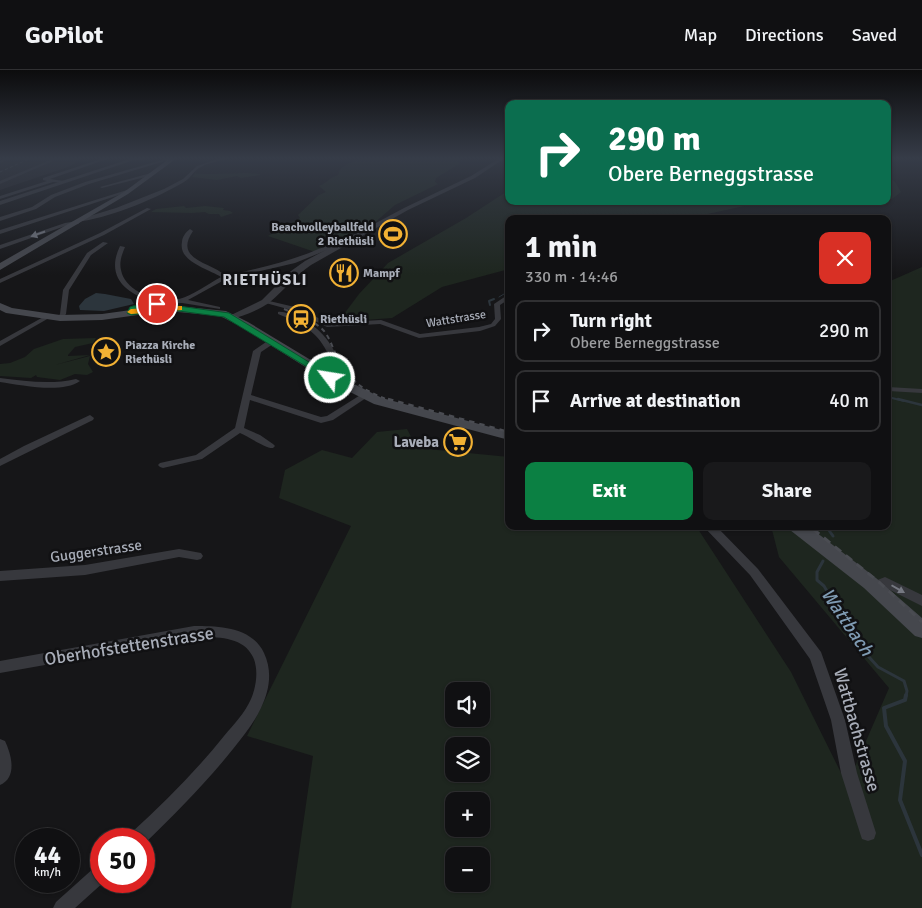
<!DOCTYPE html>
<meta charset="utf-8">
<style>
:root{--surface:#101012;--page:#19191b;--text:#f1f3f6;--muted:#9c9d9f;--line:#303032;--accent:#0b8043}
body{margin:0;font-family:Signika,sans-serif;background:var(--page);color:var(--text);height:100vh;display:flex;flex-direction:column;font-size:19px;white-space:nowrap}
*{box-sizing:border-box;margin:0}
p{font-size:16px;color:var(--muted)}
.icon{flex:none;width:28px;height:28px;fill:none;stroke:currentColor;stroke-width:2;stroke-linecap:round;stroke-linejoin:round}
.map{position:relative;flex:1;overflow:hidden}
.panel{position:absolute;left:505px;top:145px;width:386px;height:315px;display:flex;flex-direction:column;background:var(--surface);border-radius:10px;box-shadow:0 1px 4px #0004,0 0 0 1px var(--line)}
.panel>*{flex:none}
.banner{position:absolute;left:505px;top:30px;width:386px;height:105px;border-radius:10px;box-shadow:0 1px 4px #0004,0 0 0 1px var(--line);background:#0b6e4f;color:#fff;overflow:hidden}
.controls{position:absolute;left:445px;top:612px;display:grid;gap:10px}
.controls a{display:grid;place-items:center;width:45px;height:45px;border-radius:10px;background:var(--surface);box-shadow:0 1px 4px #0004,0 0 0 1px var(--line);font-size:25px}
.speed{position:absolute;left:15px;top:758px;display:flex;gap:10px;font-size:25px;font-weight:700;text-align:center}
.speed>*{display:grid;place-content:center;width:65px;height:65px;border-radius:50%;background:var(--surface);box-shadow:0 1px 4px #0004,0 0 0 1px var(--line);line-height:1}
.speed small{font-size:12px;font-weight:400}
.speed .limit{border:8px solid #d22;background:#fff;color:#111}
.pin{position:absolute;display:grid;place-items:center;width:42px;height:42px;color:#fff;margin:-21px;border:2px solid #fff;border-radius:50%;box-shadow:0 1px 5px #0007}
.me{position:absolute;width:55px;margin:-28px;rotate:301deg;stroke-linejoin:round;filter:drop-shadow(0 0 4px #0008)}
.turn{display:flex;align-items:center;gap:18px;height:105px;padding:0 20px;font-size:22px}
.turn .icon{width:65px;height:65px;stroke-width:2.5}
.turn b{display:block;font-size:35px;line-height:42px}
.round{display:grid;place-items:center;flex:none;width:52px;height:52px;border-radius:10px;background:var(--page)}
.headline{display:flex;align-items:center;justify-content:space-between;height:85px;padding:0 20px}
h1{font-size:30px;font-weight:800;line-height:38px}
.cta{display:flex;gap:10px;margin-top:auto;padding:10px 20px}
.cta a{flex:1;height:58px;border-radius:10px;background:var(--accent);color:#fff;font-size:20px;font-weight:800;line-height:58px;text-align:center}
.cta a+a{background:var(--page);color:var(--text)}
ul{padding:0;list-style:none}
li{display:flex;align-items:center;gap:15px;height:62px;margin:0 10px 8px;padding:0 10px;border:2px solid var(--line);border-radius:10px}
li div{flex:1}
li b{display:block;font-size:19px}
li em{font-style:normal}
header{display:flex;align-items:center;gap:30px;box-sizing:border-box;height:70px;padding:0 25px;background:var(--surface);border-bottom:1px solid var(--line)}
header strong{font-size:24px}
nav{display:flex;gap:28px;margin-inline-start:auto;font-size:18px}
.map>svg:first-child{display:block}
.built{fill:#222225}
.green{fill:#1e261f;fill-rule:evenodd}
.water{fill:#2c353c}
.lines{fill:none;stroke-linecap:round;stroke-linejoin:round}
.stream-far4{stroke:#2c353c;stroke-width:1}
.stream-far3{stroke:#2c353c;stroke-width:2}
.stream-far2{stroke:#2c353c;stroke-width:2.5}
.stream-far1{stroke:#2c353c;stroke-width:3}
.stream{stroke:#2c353c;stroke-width:4}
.minor{fill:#37383d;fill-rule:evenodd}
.tertiary{fill:#37383d;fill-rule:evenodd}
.secondary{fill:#45474d;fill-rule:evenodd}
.rail-far3{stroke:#4a4c52;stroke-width:1;stroke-dasharray:3 2.5;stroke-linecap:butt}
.rail-far2{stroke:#4a4c52;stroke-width:2;stroke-dasharray:4.5 4;stroke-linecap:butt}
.rail-far1{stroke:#4a4c52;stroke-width:2.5;stroke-dasharray:5.5 5;stroke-linecap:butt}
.rail{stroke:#4a4c52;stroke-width:3;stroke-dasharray:8 6;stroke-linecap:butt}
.oneway{fill:#757881}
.route{fill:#0b8043;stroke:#07532c}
.slow{fill:#f59e0b}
.labels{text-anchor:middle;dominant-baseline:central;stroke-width:5;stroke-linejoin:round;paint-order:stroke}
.far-poi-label{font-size:12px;font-weight:bold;fill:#a8adb8;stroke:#111113;text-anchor:start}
.far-street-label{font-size:12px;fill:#a8adb8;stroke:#111113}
.poi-label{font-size:15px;font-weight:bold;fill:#a8adb8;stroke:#111113;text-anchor:end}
.street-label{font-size:15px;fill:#a8adb8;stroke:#111113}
.far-district-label{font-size:16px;font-weight:bold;letter-spacing:1px;fill:#c9ccd4;stroke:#111113}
.near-street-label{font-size:18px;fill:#a8adb8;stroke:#111113}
.near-water-label{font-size:19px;font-style:italic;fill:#7f9bb3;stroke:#111113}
</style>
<header>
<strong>GoPilot</strong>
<nav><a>Map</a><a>Directions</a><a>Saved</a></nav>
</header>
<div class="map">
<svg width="922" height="838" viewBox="0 0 922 838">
<rect width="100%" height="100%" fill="#161618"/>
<polygon class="built" points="12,88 80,88 79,91 68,97 0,120 0,93"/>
<g class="green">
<path d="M364 88H462L459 94 436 108 435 112 438 114 395 135 373 154 315 182 268 166 300 148 298 145 319 125 326 122 319 116C327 113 330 107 338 105 340 94 354 92 364 88Z"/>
<path d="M195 103C211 106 252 100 261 105L241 108 237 106 217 110 192 107Z"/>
<polygon points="888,106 895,112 901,122 883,136 837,131 888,131"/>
<polygon points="509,120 509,131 768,131 703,145 664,149 509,149 509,199 442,217 392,248 338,252 359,224 388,193 466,148"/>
<polygon points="184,136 186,138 205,136 224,138 223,140 230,141 233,143 221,147 219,144 209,144 205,142 192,143 151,142 156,139"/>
<path d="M922 197V838H291L313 686 247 666 351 456 279 428 285 400 322 380 352 388 377 362 407 359 417 378 509 387V456H696L791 602 847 715 889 618 779 487 771 456H888V212ZM454 621H481V649H454ZM454 676H481V704H454ZM454 731H481V759H454ZM454 786H481V814H454Z"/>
<polygon points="96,268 93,273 75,277 68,285 68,286 90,285 55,295 90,286 88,294 93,302 87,305 75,304 60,310 37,307 36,305 31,308 0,306 0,294 10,293 25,287 34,279 63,269"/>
</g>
<polygon class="water" points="96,223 105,224 131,229 134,234 104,241 80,240 79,236 85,229"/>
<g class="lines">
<g class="stream-far4">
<polyline points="506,224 509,223"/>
<polyline points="499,227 504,224"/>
</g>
<g class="stream-far3">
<polyline points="490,235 489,231 494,229"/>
<polyline points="505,244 509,246"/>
<polyline points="888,327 904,331"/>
</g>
<g class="stream-far2">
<polyline points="898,329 922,335"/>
<polyline points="826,456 829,460"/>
</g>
<g class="stream-far1">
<polyline points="828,459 833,466"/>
<polyline points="823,491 817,502 817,510 824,516 860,577 878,597 904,611 907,621 906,626"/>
</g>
<polyline class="stream" points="906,625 905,630 884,638 886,656 905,691 900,730 922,785"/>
<g class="minor">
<polygon points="6,88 12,88 0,93 0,91"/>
<polygon points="55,88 60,88 0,114 0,111"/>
<polygon points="104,88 110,88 50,109 64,111 64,113 53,112 0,129 0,126 47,111 43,110 43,108"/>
<polygon points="169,88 175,88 89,114 55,127 36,139 0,151 0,147 32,137 51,125 85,112"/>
<path d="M221 88H227C219 92 209 92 201 97 194 100 191 108 184 112 157 128 114 146 83 151L80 149 116 138 164 119 183 109 197 96Z"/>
<polygon points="151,103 153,105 102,118 100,117"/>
<polygon points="127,120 131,121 0,164 0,160"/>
<polygon points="147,138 151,139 104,165 0,213 0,209 100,163"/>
<polygon points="77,151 79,154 68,155 0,179 0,175 65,153"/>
<path d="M190 159 193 161C173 190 211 192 226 206 257 198 286 193 316 180 325 177 333 172 342 176L332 178 295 193 226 209 188 230 220 237V239L182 233 164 234 136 240 133 244H129L130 238 155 232C126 224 105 207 120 176L125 177C122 184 119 192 121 200 125 222 159 234 179 229 192 226 208 214 221 207 209 199 178 192 182 172 182 167 186 162 190 159Z"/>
<polygon points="103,172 108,173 91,185 69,220 66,244 62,249 58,249 57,248 60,244 63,220 87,183"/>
<polygon points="509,224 509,229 500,235 501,249 495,256 480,261 419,268 380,254 327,257 295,241 262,232 265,230 299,238 328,253 381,250 420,264 479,257 491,254 495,249 494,234"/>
<path d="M278 242C284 241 291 245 297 247 324 259 332 274 343 300 339 305 333 310 327 309V305L335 299C321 265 312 258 278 244Z"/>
<polygon points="47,245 50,247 49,248 0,276 0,271"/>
<path d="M269 270H275L276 272 261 282 251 325 321 347 327 346 362 324H365L369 326 333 350 321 353 250 330 244 358 260 365 273 374 275 376 273 378C266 379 248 366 240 363L202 389 163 398 160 397 158 395 160 393 196 385 235 358 253 281Z"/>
<path d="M0 308C26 311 50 315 76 309L80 311C62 324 21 315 0 312Z"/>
<polygon points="888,317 922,319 922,323 888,321"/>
<polygon points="90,345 94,348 93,350 0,396 0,389 24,376"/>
<polygon points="703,456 716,456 758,499 821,582 845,650 857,703 876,763 874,769 868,771 862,769 860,763 841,703 831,650 810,589 750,505"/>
<polygon points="179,479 201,483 203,486 201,489 197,490 179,487 85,505 0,511 0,501 85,495"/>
<polygon points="885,507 922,525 922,536 884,517 874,521 870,519 868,516 870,513"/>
<path d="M194 556C219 556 252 557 264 583 273 602 269 621 261 638 254 653 243 666 233 679 206 713 175 744 144 774V769H129L131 763C164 733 196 701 224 666 234 654 245 643 251 629 256 617 259 600 253 587 244 568 221 567 202 567L0 603V591Z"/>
<path d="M0 669 5 671C11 684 18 707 0 715Z"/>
<polygon points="101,795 101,811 105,811 75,838 53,838 56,832 95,797"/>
</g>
<g class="tertiary">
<polygon points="133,88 140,88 0,135 0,131"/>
<path d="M500 88H505L475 108 408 140 311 195C295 206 284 220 270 232 263 238 233 252 227 247L262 230 291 201 305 191 404 138 471 106Z"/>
</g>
<g class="secondary">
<polygon points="126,88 145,88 142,90"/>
<polygon points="170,88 177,88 128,124 0,200 0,193 124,122"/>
<polygon points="0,233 12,238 60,245 102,244 167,235 226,241 248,252 334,304 382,328 509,362 509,370 374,334 326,310 240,256 220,246 167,241 102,250 60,251 6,243 0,240"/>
<polygon points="788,456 808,456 876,508 922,548 922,568 915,566 864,518 790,460"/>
</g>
<polyline class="rail-far3" points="0,102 31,88"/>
<path class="rail-far2" d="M284 239C298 245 314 250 324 261 329 267 332 276 335 282 352 313 358 318 391 331"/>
<g class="rail-far1">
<polyline points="388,329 509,362"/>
<polyline points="809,456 814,460"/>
</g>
<polyline class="rail" points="813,459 880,513 922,552"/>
</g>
<defs><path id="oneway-solid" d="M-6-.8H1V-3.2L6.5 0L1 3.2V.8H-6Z" transform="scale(1.25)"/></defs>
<g class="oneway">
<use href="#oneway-solid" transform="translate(38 164) rotate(161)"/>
<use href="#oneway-solid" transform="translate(898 519) rotate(30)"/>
</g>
<linearGradient id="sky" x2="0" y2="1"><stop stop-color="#0c0c0d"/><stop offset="0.43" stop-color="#363c48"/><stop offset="1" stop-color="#363c48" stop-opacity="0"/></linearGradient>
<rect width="922" height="205" fill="url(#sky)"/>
<polygon class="route" points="157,232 160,232 160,236 137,240 171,235 229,243 335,308 330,310 327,309 224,247 171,240 131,245 127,243 130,237 133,236"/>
<polygon class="slow" points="179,236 182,236 182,240 131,244 127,242 131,239"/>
<defs>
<symbol id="stadium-ring" viewBox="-11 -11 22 22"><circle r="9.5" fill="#111113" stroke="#f2b134" stroke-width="1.5"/><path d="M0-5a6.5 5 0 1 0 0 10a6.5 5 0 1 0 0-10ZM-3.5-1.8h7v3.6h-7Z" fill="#f2b134"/></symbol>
<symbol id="restaurant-ring" viewBox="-11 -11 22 22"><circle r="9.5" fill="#111113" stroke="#f2b134" stroke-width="1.5"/><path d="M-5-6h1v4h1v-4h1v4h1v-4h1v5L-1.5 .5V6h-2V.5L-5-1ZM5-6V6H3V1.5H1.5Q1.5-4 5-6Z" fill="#f2b134"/></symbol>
<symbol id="station-ring" viewBox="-11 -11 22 22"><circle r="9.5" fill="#111113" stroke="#f2b134" stroke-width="1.5"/><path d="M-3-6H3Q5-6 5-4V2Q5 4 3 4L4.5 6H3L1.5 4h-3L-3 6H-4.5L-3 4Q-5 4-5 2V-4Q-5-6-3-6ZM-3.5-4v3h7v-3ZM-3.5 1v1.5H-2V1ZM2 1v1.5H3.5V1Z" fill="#f2b134"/></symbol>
<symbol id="sight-ring" viewBox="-11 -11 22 22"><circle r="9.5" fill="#111113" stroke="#f2b134" stroke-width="1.5"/><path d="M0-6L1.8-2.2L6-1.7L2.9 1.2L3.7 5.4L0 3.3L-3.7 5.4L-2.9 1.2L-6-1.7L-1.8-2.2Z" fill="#f2b134"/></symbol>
<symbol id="supermarket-ring" viewBox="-11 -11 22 22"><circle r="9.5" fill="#111113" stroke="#f2b134" stroke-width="1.5"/><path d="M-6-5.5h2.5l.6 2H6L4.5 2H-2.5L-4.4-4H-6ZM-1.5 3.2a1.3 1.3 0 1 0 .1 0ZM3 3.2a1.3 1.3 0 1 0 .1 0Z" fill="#f2b134"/></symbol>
</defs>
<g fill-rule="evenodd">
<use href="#stadium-ring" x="377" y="148" width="32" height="32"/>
<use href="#restaurant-ring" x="328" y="187" width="32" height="32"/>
<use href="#station-ring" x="285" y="233" width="32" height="32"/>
<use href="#sight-ring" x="90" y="266" width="32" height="32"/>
<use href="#supermarket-ring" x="442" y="356" width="32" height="32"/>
</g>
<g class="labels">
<g class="far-poi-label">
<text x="374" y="157" text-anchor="end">Beachvolleyballfeld<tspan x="374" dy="14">2 Riethüsli</tspan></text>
<text x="363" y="203">Mampf</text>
<text x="320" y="249">Riethüsli</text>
<text x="125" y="275">Piazza Kirche<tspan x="125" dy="14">Riethüsli</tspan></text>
</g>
<g class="far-street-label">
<text transform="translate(456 249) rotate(-9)">Wattstrasse</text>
</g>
<g class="poi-label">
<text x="439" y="372">Laveba</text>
</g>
<g class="street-label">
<text transform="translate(96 481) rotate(-8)">Guggerstrasse</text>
</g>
<g class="far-district-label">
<text x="265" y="210">RIETHÜSLI</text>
</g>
<g class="near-street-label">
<text transform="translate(129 576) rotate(-9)">Oberhofstettenstrasse</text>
<text transform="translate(857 660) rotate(74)">Wattbachstrasse</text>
</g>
<g class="near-water-label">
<text transform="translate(847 552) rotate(56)">Wattbach</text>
</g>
</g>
</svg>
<div class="controls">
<a><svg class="icon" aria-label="sound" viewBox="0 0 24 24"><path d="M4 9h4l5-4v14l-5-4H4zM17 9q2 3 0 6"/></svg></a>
<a><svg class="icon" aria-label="layers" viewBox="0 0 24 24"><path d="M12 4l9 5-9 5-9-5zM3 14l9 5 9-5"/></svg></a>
<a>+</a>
<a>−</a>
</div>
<div class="speed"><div>44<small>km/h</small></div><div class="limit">50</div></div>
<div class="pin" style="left:157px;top:234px;background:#d93025"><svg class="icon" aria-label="arrive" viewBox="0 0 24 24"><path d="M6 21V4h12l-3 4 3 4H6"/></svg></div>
<svg class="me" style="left:330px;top:308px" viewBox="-20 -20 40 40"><circle r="17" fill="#0b8043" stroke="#fff" stroke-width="3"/><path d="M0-11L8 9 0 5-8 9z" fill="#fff"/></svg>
<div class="banner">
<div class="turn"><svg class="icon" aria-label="right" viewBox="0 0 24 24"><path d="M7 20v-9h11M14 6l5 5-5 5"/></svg><div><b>290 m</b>Obere Berneggstrasse</div></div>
</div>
<section class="panel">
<div class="headline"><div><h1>1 min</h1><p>330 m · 14:46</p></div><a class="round" style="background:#d93025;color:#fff"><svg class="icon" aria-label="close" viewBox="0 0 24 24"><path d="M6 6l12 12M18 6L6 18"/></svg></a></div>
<ul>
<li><svg class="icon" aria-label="right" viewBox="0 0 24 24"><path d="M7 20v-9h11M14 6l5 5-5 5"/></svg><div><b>Turn right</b><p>Obere Berneggstrasse</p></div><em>290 m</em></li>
<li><svg class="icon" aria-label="arrive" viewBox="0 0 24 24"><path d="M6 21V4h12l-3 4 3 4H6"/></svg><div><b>Arrive at destination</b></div><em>40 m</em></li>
</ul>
<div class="cta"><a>Exit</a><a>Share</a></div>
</section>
</div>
